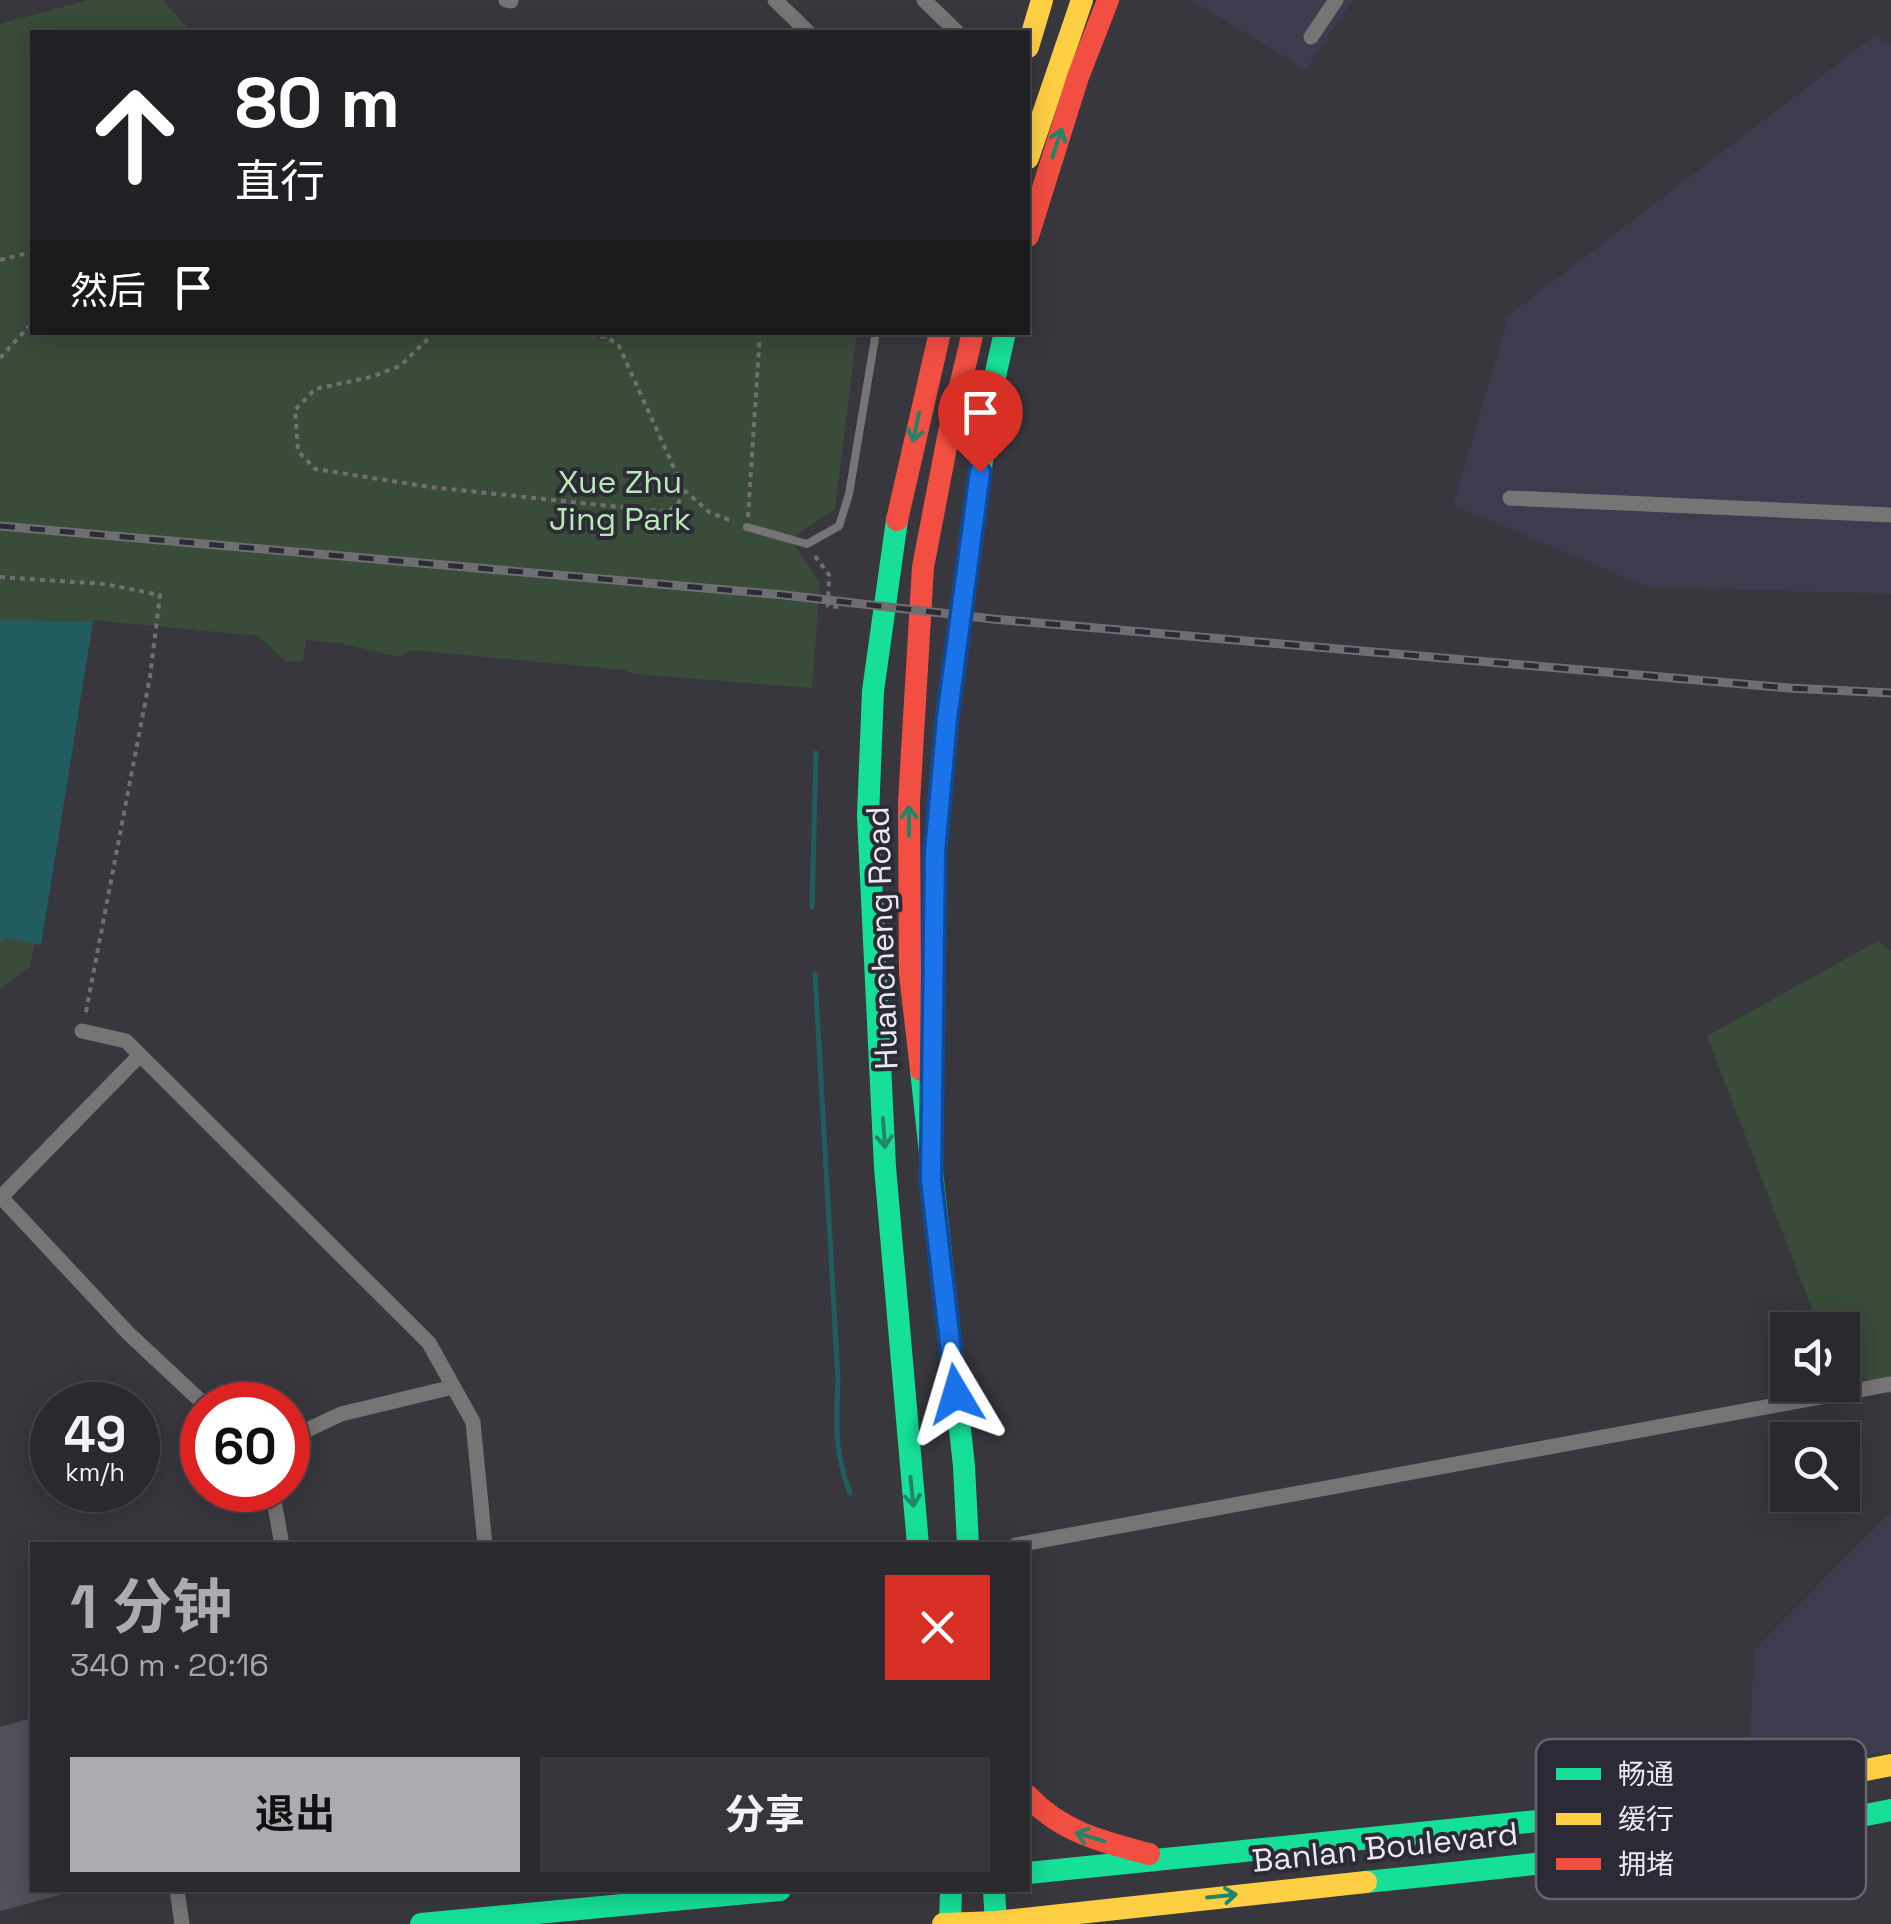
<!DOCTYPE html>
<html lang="zh">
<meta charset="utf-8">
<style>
:root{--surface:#2a292e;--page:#36353a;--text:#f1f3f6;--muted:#a5a6aa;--line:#46454a;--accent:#acabb2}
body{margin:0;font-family:"Space Grotesk","Noto Sans SC",sans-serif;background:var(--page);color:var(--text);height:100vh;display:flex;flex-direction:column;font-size:38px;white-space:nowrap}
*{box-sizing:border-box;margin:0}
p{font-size:32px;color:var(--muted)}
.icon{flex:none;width:55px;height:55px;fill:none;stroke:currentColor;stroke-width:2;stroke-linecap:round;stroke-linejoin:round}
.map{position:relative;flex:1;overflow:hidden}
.drawer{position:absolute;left:30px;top:1542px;width:1000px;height:350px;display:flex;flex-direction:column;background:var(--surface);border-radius:0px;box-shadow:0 5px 25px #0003,0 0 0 2px var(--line)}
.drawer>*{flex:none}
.banner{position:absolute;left:30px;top:30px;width:1000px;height:305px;border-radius:0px;box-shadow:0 5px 25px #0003,0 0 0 2px var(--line);background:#202124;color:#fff;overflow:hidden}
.tools{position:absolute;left:1770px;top:1312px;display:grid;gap:20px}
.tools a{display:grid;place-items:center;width:90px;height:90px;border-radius:0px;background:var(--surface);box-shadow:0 5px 25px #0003,0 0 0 2px var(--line);font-size:50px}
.speed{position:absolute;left:30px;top:1382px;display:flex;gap:20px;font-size:50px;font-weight:700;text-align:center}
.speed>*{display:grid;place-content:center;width:130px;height:130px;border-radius:50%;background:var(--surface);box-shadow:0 5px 25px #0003,0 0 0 2px var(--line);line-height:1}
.speed small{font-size:25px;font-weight:400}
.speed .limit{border:15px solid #d22;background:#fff;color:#111}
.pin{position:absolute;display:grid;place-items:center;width:85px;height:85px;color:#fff;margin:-102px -42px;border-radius:50% 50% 50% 0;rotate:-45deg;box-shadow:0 0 10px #0007}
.pin .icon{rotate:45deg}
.me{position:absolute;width:110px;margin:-55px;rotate:353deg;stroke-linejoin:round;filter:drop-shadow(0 0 8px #0008)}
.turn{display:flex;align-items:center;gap:35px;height:210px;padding:0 40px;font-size:45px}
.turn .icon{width:130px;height:130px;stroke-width:2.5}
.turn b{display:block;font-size:70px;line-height:85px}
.then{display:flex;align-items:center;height:95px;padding:0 40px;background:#0003;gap:20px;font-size:38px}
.round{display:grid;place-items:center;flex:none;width:105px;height:105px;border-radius:0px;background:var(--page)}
.headline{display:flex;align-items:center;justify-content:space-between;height:170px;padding:0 40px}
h1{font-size:60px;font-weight:700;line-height:75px;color:var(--accent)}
.button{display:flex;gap:20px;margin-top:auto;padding:20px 40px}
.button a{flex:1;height:115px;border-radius:0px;background:var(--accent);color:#111;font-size:40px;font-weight:700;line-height:115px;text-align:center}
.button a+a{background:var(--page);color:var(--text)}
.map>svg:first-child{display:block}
.built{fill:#3d3b4d}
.green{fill:#394b39}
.water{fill:#215c61}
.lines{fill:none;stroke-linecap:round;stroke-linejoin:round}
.stream{stroke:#215c61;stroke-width:5}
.building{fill:#52505b}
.path{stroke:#706f72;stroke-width:4;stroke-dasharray:5 5;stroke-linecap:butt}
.lane{stroke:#767475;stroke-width:8}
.street{stroke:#767475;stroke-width:15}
.fast{stroke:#16e098;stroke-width:22}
.slow{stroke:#ffcf43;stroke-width:22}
.jam{stroke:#f24e42;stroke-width:22}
.rail-casing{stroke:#6f6e71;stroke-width:9}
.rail{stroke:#2c2a36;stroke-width:5;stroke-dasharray:15;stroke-linecap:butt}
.oneway{stroke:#218567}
.route-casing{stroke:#114b97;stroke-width:25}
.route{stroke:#1a73e8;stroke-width:18}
.labels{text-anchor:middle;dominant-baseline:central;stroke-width:8;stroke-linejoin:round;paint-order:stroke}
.park-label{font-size:32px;fill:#b5ebb1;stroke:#2c2a36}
.street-label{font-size:32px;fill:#eae9f1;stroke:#2c2a36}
.key{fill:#2c2a36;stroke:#65636e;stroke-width:2.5}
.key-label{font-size:28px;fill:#eae9f1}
</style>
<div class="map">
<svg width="1891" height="1924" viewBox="0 0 1891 1924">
<rect width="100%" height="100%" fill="#38373e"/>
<g class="built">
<polygon points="1191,0 1353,0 1306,70"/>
<polygon points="1874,36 1891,44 1891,594 1647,587 1453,505 1509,315"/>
<polygon points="1891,1512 1891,1753 1749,1758 1754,1650"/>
</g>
<g class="green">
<polygon points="88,0 163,0 191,32 32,32 32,332 857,333 835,509 791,539 820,583 812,688 634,674 624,670 412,650 398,657 340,643 306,640 303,661 286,662 259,636 93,620 30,967 0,989 0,24"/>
<polygon points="1878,941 1891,951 1891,1393 1843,1367 1842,1330 1820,1330 1707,1036"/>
</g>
<polygon class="water" points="0,620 93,622 41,945 7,938 0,942"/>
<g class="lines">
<g class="stream">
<polyline points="812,907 816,753"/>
<path d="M815 974 838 1380C836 1425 834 1451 850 1493"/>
</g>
</g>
<polygon class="building" points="32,1718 32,1890 60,1890 60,1895 0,1911 0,1727"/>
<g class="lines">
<g class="path">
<polyline points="0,260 32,252"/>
<polyline points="435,332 400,366 371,377 315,389 295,410 298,451 315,469 430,487 667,512 678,504 684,490 619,346 607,337 559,332"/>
<polyline points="0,358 32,323"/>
<polyline points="684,490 709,512 734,522"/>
<polyline points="748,517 760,332"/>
<polyline points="815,556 829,575 828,606 839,607"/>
<polyline points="0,577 105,584 160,595 150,677 85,1017"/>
</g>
<polyline class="lane" points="747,527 807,544 839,526 849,494 876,332"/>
<g class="street">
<polyline points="506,0 511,1"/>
<polyline points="775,0 808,32"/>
<polyline points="924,0 957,32"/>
<polyline points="1311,37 1336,0"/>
<polyline points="1510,498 1891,515"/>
<polyline points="82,1031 126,1041 429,1343 473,1422 485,1545"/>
<polyline points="0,1196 128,1333 205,1405"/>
<polyline points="1,1197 140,1055"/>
<polyline points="288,1439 341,1414 453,1387"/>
<polyline points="272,1490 282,1545"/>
<polyline points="1016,1545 1891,1384"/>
<polyline points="177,1890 182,1924"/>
</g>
<g class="fast">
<polyline points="897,520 873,691 868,816 885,1167 918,1545"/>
<polyline points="921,1070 964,1466 968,1545"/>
<polyline points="931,1087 935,851 947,719 991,394 1005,332"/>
<polyline points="1028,1873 1596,1815 1739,1795"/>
<path d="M1366 1882C1543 1864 1717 1845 1891 1810"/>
<polyline points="994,1890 996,1924"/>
<polyline points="421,1924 780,1890"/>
<polyline points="950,1924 951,1890"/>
</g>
<g class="slow">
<polyline points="1028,47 1042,0"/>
<polyline points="1028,158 1082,0"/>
<polyline points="1739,1795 1891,1765"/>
<polyline points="943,1924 996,1922 1366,1882"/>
</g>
<g class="jam">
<polyline points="1028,236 1078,77 1108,0"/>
<polyline points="897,520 940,332"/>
<polyline points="921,1070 910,974 909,802 923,567 949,432 973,332"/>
<path d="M1028 1796C1061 1832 1103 1842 1149 1854"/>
</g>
<defs>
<polyline id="rail" points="0,526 784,595 993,619 1789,688 1891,693"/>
</defs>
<use href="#rail" class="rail-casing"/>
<use href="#rail" class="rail"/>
</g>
<defs><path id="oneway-shaft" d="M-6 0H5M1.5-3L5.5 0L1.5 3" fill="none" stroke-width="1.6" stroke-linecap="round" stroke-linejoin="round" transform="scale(2.5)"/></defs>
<g class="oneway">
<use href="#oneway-shaft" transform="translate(1057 143) rotate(-72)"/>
<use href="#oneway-shaft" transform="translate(916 427) rotate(102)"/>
<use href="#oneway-shaft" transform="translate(909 821) rotate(-90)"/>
<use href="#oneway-shaft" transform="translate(884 1133) rotate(86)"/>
<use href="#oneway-shaft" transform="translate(912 1492) rotate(84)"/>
<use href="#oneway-shaft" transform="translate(1090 1837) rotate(-163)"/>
<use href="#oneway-shaft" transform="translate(1222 1896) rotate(-6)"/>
</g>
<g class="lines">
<defs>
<polyline id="route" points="956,1394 931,1180 935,852 947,719 980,472"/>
</defs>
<use href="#route" class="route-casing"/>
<use href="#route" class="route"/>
</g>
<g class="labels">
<g class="park-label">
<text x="620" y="482">Xue Zhu<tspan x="620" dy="37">Jing Park</tspan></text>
</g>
<g class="street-label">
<text transform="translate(882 938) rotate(-92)">Huancheng Road</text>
<text transform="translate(1385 1847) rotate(-6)">Banlan Boulevard</text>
</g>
</g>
<rect x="1536" y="1739" width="330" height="160" rx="15" class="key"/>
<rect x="1556" y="1768" width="45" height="12" fill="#16e098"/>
<rect x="1556" y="1813" width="45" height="12" fill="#ffcf43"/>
<rect x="1556" y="1858" width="45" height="12" fill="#f24e42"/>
<g class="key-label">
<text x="1618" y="1784">畅通</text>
<text x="1618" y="1829">缓行</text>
<text x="1618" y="1874">拥堵</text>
</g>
</svg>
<div class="tools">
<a><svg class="icon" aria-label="sound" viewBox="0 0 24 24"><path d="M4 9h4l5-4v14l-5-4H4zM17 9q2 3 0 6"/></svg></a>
<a><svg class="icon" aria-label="search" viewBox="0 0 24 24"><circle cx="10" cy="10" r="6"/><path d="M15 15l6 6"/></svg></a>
</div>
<div class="speed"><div>49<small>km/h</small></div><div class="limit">60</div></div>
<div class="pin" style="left:980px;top:472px;background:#d93025"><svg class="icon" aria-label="arrive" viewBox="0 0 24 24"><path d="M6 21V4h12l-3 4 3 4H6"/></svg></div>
<svg class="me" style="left:956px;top:1394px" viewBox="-20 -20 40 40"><path d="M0-17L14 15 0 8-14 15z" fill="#1a73e8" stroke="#fff" stroke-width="4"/></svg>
<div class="banner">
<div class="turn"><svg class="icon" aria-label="ahead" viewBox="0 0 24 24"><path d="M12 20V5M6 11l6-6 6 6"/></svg><div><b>80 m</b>直行</div></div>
<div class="then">然后<svg class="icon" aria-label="arrive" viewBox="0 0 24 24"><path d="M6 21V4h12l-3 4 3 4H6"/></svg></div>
</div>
<section class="drawer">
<div class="headline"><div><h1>1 分钟</h1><p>340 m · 20:16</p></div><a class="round" style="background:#d93025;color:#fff"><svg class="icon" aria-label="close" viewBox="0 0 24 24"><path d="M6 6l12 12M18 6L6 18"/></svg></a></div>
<div class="button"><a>退出</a><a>分享</a></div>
</section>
</div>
